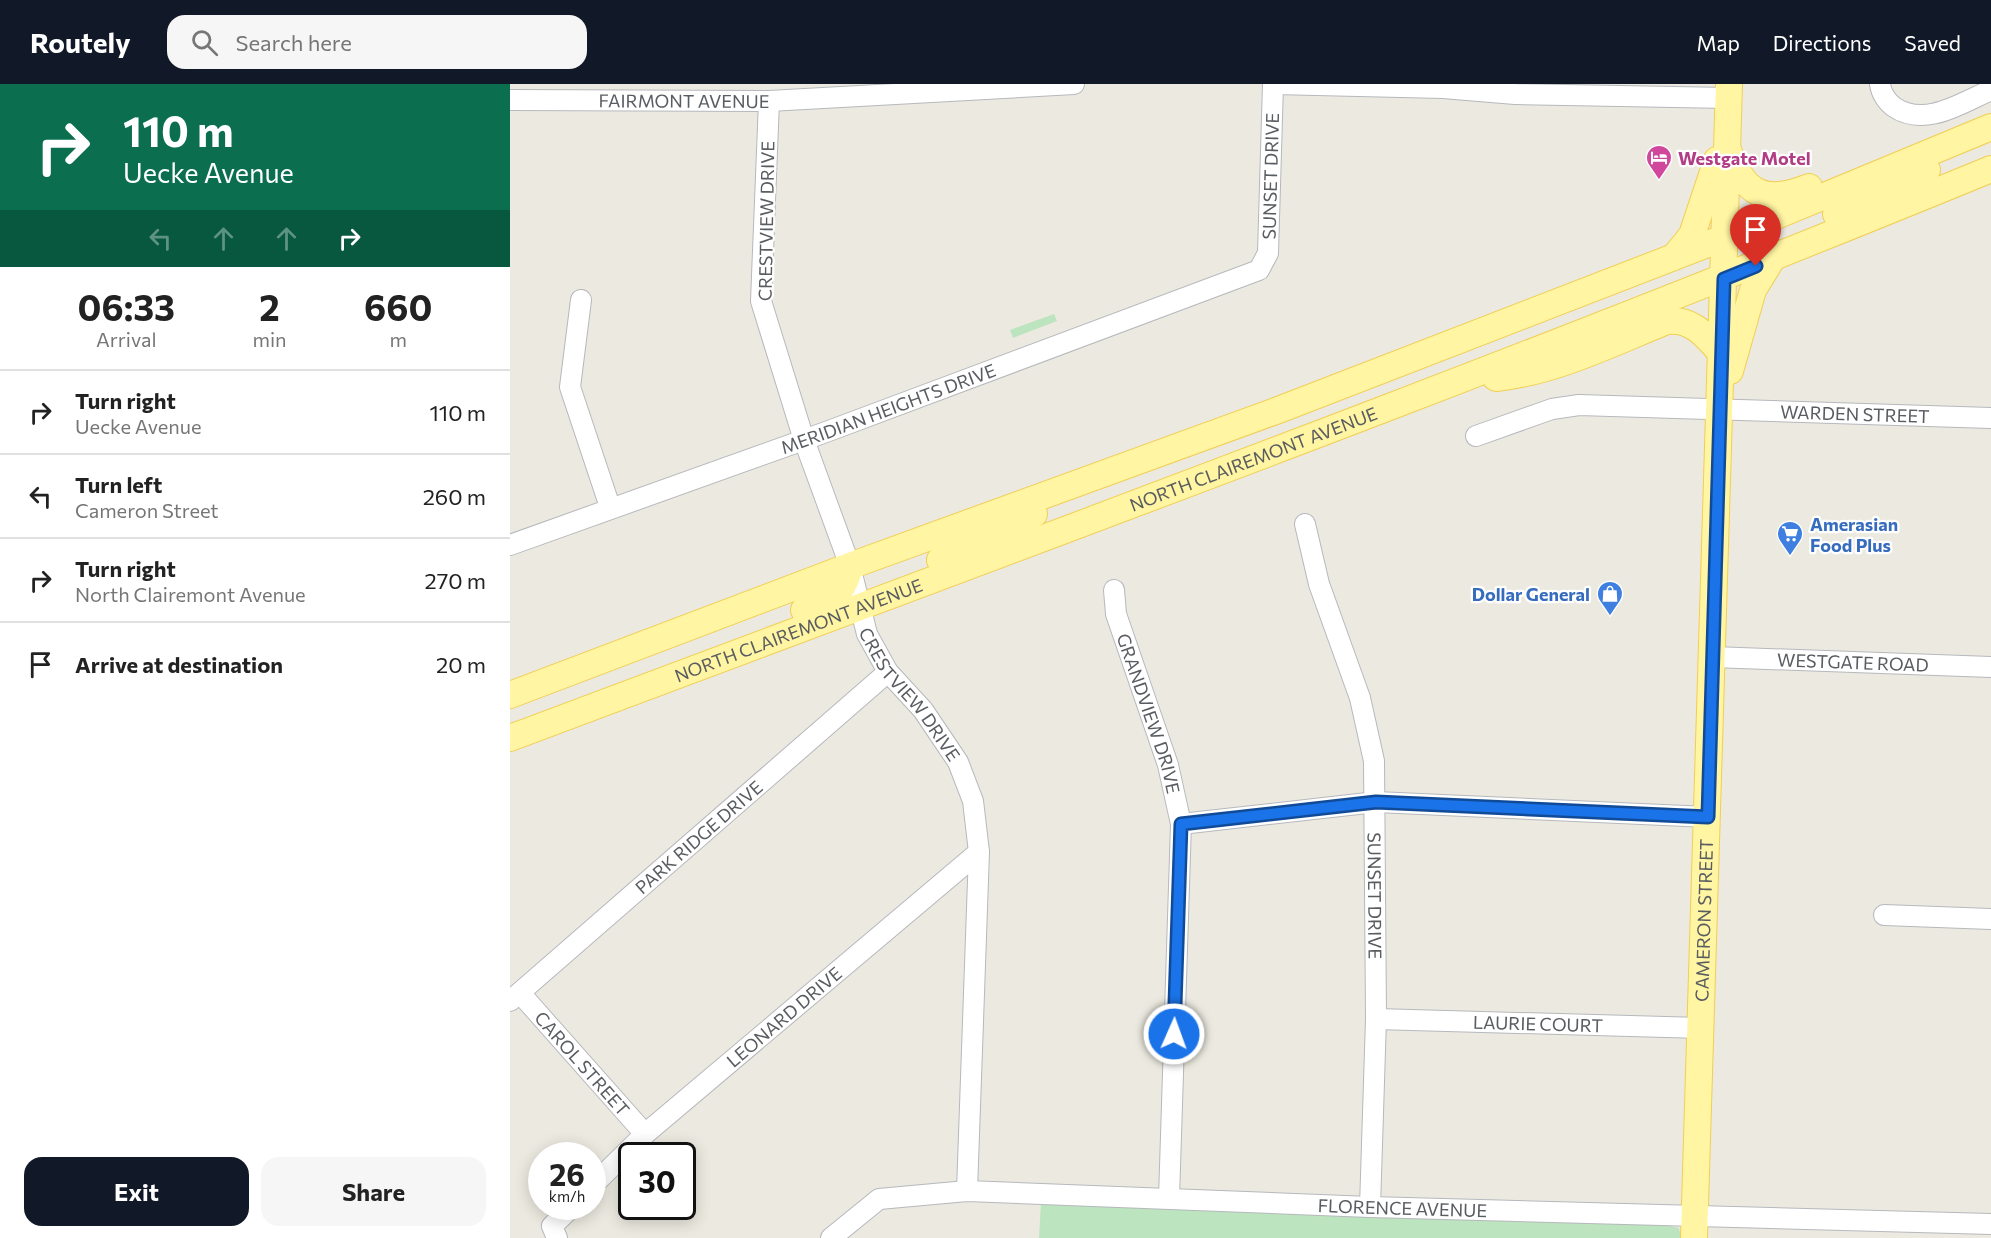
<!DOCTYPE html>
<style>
:root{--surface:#fff;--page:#f6f6f6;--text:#222;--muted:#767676;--line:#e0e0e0;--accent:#111827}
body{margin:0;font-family:Commissioner,sans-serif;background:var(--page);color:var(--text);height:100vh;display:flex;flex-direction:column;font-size:22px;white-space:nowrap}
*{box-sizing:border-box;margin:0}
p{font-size:20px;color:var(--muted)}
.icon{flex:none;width:33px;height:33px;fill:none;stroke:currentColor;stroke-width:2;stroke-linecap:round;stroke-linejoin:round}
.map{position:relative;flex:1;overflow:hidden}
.sheet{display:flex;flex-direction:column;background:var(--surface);width:510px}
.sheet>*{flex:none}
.guide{background:#0b6e4f;color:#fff;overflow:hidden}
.speed{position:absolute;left:18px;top:1058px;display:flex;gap:12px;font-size:30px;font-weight:700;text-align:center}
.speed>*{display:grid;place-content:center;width:78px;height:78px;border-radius:50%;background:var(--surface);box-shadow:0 3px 15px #0003;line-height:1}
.speed small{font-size:15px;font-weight:400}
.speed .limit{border:3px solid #111;border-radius:9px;background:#fff;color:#111}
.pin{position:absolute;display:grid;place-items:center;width:51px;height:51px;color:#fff;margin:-62px -26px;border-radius:50% 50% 50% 0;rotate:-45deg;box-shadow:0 0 6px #0007}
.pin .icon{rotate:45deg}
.me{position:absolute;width:66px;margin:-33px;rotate:2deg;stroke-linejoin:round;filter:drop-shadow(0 0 4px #0008)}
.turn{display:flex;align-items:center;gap:21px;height:126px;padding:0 24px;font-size:27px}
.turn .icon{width:78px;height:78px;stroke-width:2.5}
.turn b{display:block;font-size:42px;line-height:51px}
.lanes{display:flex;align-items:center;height:57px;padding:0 24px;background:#0003;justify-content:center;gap:30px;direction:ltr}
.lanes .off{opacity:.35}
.eta{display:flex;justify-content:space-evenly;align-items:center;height:102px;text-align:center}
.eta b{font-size:36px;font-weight:700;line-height:42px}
.primary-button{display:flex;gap:12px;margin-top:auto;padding:12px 24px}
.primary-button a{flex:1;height:69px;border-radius:18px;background:var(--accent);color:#fff;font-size:24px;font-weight:700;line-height:69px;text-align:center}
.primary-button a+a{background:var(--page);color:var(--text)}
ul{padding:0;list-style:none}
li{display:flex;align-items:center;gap:18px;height:84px;padding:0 24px;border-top:2px solid var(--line)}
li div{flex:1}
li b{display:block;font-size:22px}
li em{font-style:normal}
header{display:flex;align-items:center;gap:36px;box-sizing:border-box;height:84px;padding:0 30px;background:var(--accent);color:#fff}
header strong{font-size:28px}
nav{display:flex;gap:33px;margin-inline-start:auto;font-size:21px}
.search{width:420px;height:54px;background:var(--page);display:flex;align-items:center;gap:15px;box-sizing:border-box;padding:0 21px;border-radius:18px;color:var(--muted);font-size:22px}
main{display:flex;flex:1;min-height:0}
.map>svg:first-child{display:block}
.green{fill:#bce4be}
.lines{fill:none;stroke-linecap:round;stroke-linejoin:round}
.minor-casing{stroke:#b6b8bd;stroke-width:22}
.major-casing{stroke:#f1ce54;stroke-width:28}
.minor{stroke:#fff;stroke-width:20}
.major{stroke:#fff5a2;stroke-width:26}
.route-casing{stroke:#114b97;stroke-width:15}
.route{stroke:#1a73e8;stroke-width:10}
.labels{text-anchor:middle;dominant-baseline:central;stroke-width:4.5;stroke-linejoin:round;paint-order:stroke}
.street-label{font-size:18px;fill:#595c61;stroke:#fff}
.hotel-label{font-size:18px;font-weight:bold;fill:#b23c85;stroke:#fff;text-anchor:start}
.shop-label{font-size:18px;font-weight:bold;fill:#366cbe;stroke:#fff;text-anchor:start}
</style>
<header>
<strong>Routely</strong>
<div class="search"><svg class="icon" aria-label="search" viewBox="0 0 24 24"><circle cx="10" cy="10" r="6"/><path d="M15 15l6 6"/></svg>Search here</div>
<nav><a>Map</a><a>Directions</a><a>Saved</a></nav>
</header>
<main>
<section class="sheet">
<div class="guide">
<div class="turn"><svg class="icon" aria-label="right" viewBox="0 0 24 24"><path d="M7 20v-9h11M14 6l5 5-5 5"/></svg><div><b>110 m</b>Uecke Avenue</div></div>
<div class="lanes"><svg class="icon off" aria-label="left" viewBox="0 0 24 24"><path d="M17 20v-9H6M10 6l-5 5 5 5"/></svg><svg class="icon off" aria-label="ahead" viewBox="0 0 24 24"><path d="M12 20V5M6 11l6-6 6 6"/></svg><svg class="icon off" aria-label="ahead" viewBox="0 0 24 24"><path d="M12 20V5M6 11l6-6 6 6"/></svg><svg class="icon" aria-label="right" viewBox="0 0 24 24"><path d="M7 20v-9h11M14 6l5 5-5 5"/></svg></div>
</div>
<div class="eta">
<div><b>06:33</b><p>Arrival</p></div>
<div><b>2</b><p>min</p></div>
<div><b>660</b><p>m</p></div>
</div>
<ul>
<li><svg class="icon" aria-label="right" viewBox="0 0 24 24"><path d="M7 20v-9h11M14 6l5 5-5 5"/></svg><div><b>Turn right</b><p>Uecke Avenue</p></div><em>110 m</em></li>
<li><svg class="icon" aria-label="left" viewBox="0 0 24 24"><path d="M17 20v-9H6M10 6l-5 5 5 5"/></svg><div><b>Turn left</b><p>Cameron Street</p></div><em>260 m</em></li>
<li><svg class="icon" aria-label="right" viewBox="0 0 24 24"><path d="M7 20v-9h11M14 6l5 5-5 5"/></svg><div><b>Turn right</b><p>North Clairemont Avenue</p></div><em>270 m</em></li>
<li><svg class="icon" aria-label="arrive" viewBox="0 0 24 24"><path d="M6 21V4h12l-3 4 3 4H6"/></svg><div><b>Arrive at destination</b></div><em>20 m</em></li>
</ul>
<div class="primary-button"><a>Exit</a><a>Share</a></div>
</section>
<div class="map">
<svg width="1481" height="1154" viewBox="0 0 1481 1154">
<rect width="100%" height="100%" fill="#eceae0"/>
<g class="green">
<polygon points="544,230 547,237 503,254 500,246"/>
<polygon points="531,1118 1152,1140 1169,1144 1171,1154 529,1154"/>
</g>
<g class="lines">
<defs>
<g id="minor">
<polyline points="764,0 933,4 1005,10 1218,14"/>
<path d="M1370 0C1371 9 1377 18 1384 23 1415 44 1451 19 1481 6"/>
<path id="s1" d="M0 16 259 17 564 0"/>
<path id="s2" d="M259 17 251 217 294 356 340 482 357 550 378 588 413 626 448 678 463 717 469 768 457 1107"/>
<polyline points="71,216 60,303 100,423"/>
<path id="s3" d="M966 352 1042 325 1069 321 1481 334"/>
<path id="s4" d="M795 440 809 500 850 614 864 677 866 935 860 1123"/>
<path id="s5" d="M0 461 316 348 749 186 758 169 763 0"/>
<path id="s6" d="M604 506 606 530 658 681 671 740 659 1114"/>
<path id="s7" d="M1203 573 1481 583"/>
<polyline points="671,740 866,718 1198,733"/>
<polyline points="1374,831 1481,835"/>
<path id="s8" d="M10 909 135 1050"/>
<path id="s9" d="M0 917 378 588"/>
<path id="s10" d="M866 935 1191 944"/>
<path id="s11" d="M82 1102 135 1050 469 768"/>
<polyline points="47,1154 42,1142 63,1122"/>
<path id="s12" d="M321 1154 369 1115 457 1107 860 1123 1481 1140"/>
</g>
<g id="major">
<path d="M1218 66C1234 110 1254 121 1299 103"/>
<polyline points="1326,130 1417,86"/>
<polyline points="1165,172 1182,151 1207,76"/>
<polyline points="1220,287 1243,206 1262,175"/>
<path d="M986 294C1045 288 1102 259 1157 237 1182 234 1196 252 1211 269"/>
<polyline points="430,476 524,430"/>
<path d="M294 526C322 516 333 512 340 482"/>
<polyline points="0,611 340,482 771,325 1213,154 1481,43"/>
<path id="s13" d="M0 654C495 468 992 286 1481 85"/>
<path id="s14" d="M1184 1154 1219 0"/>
</g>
</defs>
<use href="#minor" class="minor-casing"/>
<use href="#major" class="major-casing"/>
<use href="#minor" class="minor"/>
<use href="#major" class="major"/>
</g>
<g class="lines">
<defs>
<polyline id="route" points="664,950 671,740 866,718 1198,733 1214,195 1246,182"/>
</defs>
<use href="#route" class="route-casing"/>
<use href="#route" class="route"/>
</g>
<defs>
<symbol id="hotel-pin" viewBox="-11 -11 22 30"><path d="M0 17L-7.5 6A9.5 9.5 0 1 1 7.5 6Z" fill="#d1479c" stroke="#fff"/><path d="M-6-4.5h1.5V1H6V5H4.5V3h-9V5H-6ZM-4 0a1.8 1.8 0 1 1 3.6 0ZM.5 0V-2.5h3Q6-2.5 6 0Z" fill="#fff"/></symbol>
<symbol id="supermarket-pin" viewBox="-11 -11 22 30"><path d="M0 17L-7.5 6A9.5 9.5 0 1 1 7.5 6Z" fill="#3f7fe0" stroke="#fff"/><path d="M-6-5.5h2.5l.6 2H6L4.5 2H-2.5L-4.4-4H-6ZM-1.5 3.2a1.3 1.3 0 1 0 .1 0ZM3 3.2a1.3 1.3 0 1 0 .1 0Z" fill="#fff"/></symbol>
<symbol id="shop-pin" viewBox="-11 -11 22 30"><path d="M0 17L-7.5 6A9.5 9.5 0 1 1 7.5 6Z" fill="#3f7fe0" stroke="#fff"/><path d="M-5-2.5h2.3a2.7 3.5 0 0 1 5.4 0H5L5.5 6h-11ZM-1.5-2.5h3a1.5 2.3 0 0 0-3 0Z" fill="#fff"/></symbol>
</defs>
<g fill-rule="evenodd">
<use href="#hotel-pin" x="1134" y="59" width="30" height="40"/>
<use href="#supermarket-pin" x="1265" y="435" width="30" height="40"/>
<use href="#shop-pin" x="1085" y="495" width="30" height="40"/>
</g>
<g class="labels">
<g class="street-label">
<text stroke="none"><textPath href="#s1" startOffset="174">FAIRMONT AVENUE</textPath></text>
<text stroke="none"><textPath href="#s5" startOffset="894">SUNSET DRIVE</textPath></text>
<text transform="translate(256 137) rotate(-89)">CRESTVIEW DRIVE</text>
<text stroke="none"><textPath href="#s5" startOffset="402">MERIDIAN HEIGHTS DRIVE</textPath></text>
<text stroke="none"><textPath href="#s3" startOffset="384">WARDEN STREET</textPath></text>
<text stroke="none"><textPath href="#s13" startOffset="794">NORTH CLAIREMONT AVENUE</textPath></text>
<text stroke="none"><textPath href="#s13" startOffset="308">NORTH CLAIREMONT AVENUE</textPath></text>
<text stroke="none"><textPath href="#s7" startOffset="140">WESTGATE ROAD</textPath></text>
<text stroke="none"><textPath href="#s2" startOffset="624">CRESTVIEW DRIVE</textPath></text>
<text stroke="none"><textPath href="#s6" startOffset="129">GRANDVIEW DRIVE</textPath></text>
<text stroke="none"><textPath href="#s9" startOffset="250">PARK RIDGE DRIVE</textPath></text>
<text stroke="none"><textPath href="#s4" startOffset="382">SUNSET DRIVE</textPath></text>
<text stroke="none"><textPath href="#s14" startOffset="318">CAMERON STREET</textPath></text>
<text stroke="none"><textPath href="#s11" startOffset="256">LEONARD DRIVE</textPath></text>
<text stroke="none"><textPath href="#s10" startOffset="162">LAURIE COURT</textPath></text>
<text stroke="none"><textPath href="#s8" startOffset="94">CAROL STREET</textPath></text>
<text stroke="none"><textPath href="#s12" startOffset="586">FLORENCE AVENUE</textPath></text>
</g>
<g class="hotel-label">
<text x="1168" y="74">Westgate Motel</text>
</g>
<g class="shop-label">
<text x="1300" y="440">Amerasian<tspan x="1300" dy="21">Food Plus</tspan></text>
<text x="1080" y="510" text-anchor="end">Dollar General</text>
</g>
</g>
</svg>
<div class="speed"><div>26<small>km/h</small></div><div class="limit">30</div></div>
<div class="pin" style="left:1246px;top:182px;background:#d93025"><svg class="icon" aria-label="arrive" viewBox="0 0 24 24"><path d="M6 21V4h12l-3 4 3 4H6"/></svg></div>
<svg class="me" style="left:664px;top:950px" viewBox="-20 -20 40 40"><circle r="17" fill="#1a73e8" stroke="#fff" stroke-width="3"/><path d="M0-11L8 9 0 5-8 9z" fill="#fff"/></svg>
</div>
</main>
